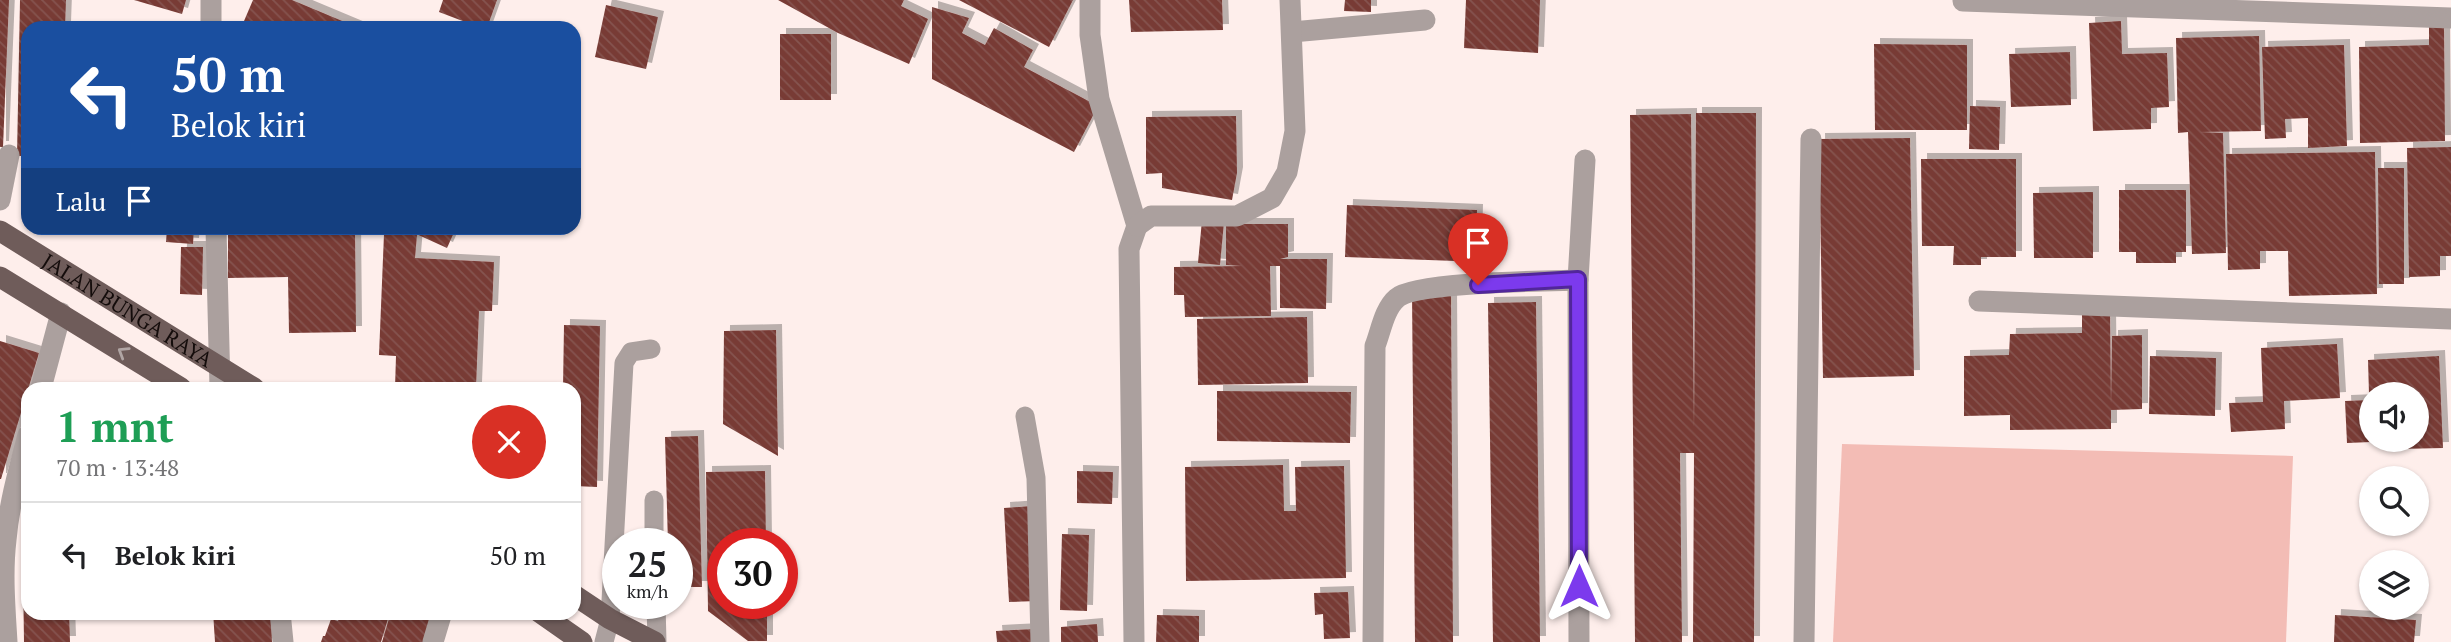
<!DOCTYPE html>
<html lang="id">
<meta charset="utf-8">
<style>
:root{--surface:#fff;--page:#f6f6f6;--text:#202124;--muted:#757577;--line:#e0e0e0}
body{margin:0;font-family:"PT Serif",serif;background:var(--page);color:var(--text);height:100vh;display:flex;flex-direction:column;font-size:26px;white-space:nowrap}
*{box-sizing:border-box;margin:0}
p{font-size:23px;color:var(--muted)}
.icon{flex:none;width:38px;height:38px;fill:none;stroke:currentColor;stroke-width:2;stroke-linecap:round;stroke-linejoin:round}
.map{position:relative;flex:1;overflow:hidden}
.sheet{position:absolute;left:21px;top:382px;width:560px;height:238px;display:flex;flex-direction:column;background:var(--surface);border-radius:21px;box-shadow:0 2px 5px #0004}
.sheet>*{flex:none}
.hud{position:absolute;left:21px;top:21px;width:560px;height:214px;border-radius:21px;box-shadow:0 2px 5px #0004;background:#1a4fa0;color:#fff;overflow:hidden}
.fabs{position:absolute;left:2359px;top:382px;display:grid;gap:14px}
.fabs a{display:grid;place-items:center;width:70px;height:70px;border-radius:50%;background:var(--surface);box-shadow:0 2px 5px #0004;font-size:35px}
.speed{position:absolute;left:602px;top:528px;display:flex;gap:14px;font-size:35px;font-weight:700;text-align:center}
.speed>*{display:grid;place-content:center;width:91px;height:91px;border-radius:50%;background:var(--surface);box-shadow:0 2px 5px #0004;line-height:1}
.speed small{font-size:18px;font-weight:400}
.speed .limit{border:10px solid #d22;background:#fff;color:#111}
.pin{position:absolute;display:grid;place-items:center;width:60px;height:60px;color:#fff;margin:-72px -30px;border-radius:50% 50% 50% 0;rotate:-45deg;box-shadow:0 0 7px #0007}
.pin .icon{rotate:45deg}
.me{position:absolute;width:77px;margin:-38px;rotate:0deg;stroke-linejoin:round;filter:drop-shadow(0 0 5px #0008)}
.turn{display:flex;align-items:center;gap:24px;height:147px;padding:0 35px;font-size:32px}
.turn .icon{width:91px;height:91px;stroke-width:2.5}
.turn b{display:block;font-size:49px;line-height:60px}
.then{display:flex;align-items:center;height:66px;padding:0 35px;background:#0003;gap:14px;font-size:26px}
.round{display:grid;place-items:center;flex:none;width:74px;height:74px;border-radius:37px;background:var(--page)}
.headline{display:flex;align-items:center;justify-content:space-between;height:119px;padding:0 35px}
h1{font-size:42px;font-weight:700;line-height:52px;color:#1e9e55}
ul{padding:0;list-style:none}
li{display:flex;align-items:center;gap:21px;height:105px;padding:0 35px;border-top:2px solid var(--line)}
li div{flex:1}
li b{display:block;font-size:26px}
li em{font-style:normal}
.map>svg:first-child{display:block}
.green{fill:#f3bcb5}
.building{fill:url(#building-back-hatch);filter:url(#shadow)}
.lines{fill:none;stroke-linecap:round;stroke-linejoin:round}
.service{stroke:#aba09e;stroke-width:19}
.minor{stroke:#aba09e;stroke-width:21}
.primary{stroke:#6f5c5a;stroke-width:21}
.oneway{stroke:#b0a5a4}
.route-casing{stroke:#51269a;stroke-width:18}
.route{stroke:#7c3aed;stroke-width:12}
.labels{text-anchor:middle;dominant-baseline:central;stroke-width:7;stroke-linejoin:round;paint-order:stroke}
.street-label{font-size:21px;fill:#140c0b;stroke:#fff}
</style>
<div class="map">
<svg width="2451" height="642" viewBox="0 0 2451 642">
<defs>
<pattern id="building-back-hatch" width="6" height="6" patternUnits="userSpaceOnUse" patternTransform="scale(1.75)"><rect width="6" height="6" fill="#783b35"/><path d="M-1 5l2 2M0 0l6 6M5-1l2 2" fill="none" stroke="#85544f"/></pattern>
<filter id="shadow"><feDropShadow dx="6" dy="-6" stdDeviation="0" flood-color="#0004"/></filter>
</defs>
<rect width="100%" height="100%" fill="#feeeeb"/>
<polygon class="green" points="1842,444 2293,456 2286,642 1833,642"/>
<g class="building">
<polygon points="0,0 9,0 3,147 0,147"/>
<polygon points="20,0 66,0 65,28 28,28 28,156 17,156"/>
<polygon points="134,0 186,0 182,14"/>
<polygon points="253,0 292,0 359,28 241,28"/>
<polygon points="443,0 497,0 487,28 481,28 439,12"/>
<polygon points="778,0 904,0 901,6 928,19 909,64 838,33"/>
<polygon points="959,0 1073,0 1049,47"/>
<polygon points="1129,0 1222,0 1223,30 1131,32"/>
<polygon points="1345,0 1371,0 1371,12 1344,11"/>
<polygon points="1466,0 1540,0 1538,53 1464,48"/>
<polygon points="606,5 658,17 646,69 595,57"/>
<polygon points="932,7 969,18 962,33 985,45 994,28 1033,50 1024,67 1098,106 1074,152 932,79"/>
<polygon points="2121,21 2122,54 2167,53 2169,107 2151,108 2151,129 2093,131 2089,23"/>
<polygon points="2429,25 2444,25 2445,141 2360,143 2359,47 2429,45"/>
<rect x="780" y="34" width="51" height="66"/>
<polygon points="2259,36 2261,131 2200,132 2223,133 2226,253 2192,254 2188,132 2178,133 2176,38"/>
<polygon points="1874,44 1967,45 1967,130 1875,130"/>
<polygon points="2344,45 2347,146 2308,148 2308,118 2285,119 2286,138 2265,139 2262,47"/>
<polygon points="2070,52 2071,105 2011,107 2009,54"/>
<polygon points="1970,106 2000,107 1999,150 1969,149"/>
<polygon points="1696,113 1756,113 1754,642 1693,642 1694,453 1680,453 1682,642 1635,642 1630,115 1691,114 1694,428"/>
<polygon points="1236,116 1237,173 1232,200 1162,188 1162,173 1146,174 1146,117"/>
<polygon points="1910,138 1914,376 1823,378 1819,139"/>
<polygon points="2451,147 2451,256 2440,256 2440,276 2409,277 2407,148"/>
<polygon points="2375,152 2377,294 2289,296 2288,251 2260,251 2260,269 2228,270 2226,154"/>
<polygon points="1921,159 2016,159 2016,257 1981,257 1981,265 1953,265 1954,246 1922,246"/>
<polygon points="2378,168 2404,168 2404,284 2379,284"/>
<polygon points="2119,190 2186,190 2186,252 2176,252 2176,263 2136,263 2136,252 2119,252"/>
<polygon points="2093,192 2093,258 2034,258 2033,193"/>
<polygon points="1347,205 1477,210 1476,246 1457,246 1456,261 1345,257"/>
<polygon points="1202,220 1224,222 1220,265 1198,263"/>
<polygon points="1226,224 1288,224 1288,257 1280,259 1327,259 1326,309 1280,308 1280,266 1270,266 1271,316 1185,317 1184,295 1174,295 1174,267 1242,266 1226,265"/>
<polygon points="167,228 194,228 193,244 166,242"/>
<polygon points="228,228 355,228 356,332 289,333 288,277 228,278"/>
<polygon points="403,228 456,228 447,248"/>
<polygon points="384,234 417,235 415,258 494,262 492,311 479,311 476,388 395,388 396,356 379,355"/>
<polygon points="181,247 203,247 202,295 180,294"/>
<polygon points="1412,292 1451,292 1453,642 1415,642"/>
<polygon points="1536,302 1540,642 1493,642 1488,303"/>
<polygon points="2082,313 2110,313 2111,404 2112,336 2142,335 2142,409 2111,410 2111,429 2010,430 2010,415 1964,416 1964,356 2009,355 2010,334 2082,333"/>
<polygon points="1307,317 1308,383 1198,385 1197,319"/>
<polygon points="564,325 600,326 597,487 574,486 574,388 563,388"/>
<polygon points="776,330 778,456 723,424 724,331"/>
<polygon points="0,341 39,353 1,479 0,479"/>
<polygon points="2337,344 2340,398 2284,401 2285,429 2231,432 2229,403 2263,402 2261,348"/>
<polygon points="2150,356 2216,358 2215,416 2149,414"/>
<polygon points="2439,356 2443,448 2399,449 2399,439 2417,439 2417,394 2369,394 2368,360"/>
<polygon points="1217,391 1351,392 1350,443 1217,441"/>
<polygon points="2371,400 2371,442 2347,443 2345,401"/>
<polygon points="698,436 702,587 677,587 677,544 668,544 665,437"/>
<polygon points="1283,465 1284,511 1296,511 1295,467 1344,466 1346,578 1186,581 1185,467"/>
<polygon points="765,471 766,544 723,544 723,604 767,604 767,641 748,641 708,611 706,472"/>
<polygon points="1077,471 1113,472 1112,504 1077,503"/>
<polygon points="1032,506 1037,601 1009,602 1004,508"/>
<polygon points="1062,534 1089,535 1087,611 1060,610"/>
<polygon points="26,544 28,612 69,612 70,642 24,642 23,573"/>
<polygon points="1348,592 1350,638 1324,639 1323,614 1315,615 1314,593"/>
<polygon points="213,612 271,612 272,642 215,642"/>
<polygon points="341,612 390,612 381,642 321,642 323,636 325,636 331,619 338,621"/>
<polygon points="391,612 435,612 425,642 382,642"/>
<polygon points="1157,615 1199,616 1199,642 1156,642"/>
<polygon points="2335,615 2416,620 2414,642 2334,642"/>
<polygon points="1097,624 1098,642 1061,642 1061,627"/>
<polygon points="1035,629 1036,642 997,642 996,631"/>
</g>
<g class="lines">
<g class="service">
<polyline points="1025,416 1036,478 1040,642"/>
<polyline points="654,500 654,544"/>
<polyline points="656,604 657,642"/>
<polyline points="604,642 610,619 624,363 631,352 651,349"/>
</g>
<g class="minor">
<polyline points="211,0 211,28"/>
<polyline points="1090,0 1090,35 1099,99 1137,226 1129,249 1134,642"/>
<polyline points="1963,1 2451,18"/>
<polyline points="1292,32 1425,20"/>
<polyline points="0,200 9,155"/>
<polyline points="1137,226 1151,216 1237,216 1272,198 1287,172 1295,131 1290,0"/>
<polyline points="216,228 220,388"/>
<polyline points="1979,301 2451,319"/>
<polyline points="41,388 61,313"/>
<polyline points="280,612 283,642"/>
<path d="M7 642C5 608 2 573 6 540 9 504 19 469 28 435"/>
<polyline points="433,642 442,612"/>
<path d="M1373 642 1375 346C1381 331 1384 309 1397 298 1415 282 1548 281 1578 280"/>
<polyline points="1579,642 1578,280 1585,160"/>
<polyline points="1804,642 1811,139"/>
</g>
<g class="primary">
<path id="s1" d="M0 231 254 388"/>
<polyline points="0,277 181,388"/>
<polyline points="574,595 610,619 655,642"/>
<polyline points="539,612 582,642"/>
</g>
</g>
<defs><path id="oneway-chevron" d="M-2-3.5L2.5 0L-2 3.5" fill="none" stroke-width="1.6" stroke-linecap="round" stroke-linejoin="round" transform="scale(1.75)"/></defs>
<use class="oneway" href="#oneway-chevron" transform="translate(123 352) rotate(-148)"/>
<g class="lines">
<defs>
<polyline id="route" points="1478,285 1578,279 1579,586"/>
</defs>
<use href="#route" class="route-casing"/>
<use href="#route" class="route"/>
</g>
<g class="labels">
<g class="street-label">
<text stroke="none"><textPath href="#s1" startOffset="150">JALAN BUNGA RAYA</textPath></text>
</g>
</g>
</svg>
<div class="fabs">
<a><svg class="icon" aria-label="sound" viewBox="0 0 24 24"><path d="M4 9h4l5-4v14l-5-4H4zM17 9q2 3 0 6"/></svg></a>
<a><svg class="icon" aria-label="search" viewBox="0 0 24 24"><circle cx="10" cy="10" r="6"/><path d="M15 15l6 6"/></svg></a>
<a><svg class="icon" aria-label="layers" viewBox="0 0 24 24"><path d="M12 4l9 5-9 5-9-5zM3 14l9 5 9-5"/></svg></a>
</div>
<div class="speed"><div>25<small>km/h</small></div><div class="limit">30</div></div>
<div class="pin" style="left:1478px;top:285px;background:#d93025"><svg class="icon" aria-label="arrive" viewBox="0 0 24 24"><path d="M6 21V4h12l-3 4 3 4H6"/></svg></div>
<svg class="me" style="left:1579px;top:586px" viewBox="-20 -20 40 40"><path d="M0-17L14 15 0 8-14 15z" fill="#7c3aed" stroke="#fff" stroke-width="4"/></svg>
<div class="hud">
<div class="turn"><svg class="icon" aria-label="left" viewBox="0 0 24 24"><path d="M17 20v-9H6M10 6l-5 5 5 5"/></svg><div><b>50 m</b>Belok kiri</div></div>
<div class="then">Lalu<svg class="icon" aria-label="arrive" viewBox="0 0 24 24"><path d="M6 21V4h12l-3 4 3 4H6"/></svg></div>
</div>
<section class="sheet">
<div class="headline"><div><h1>1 mnt</h1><p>70 m · 13:48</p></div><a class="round" style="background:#d93025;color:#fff"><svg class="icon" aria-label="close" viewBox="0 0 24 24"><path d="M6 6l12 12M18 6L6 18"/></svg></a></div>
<ul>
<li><svg class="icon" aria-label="left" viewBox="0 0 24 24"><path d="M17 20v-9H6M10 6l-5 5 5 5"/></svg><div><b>Belok kiri</b></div><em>50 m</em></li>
</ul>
</section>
</div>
